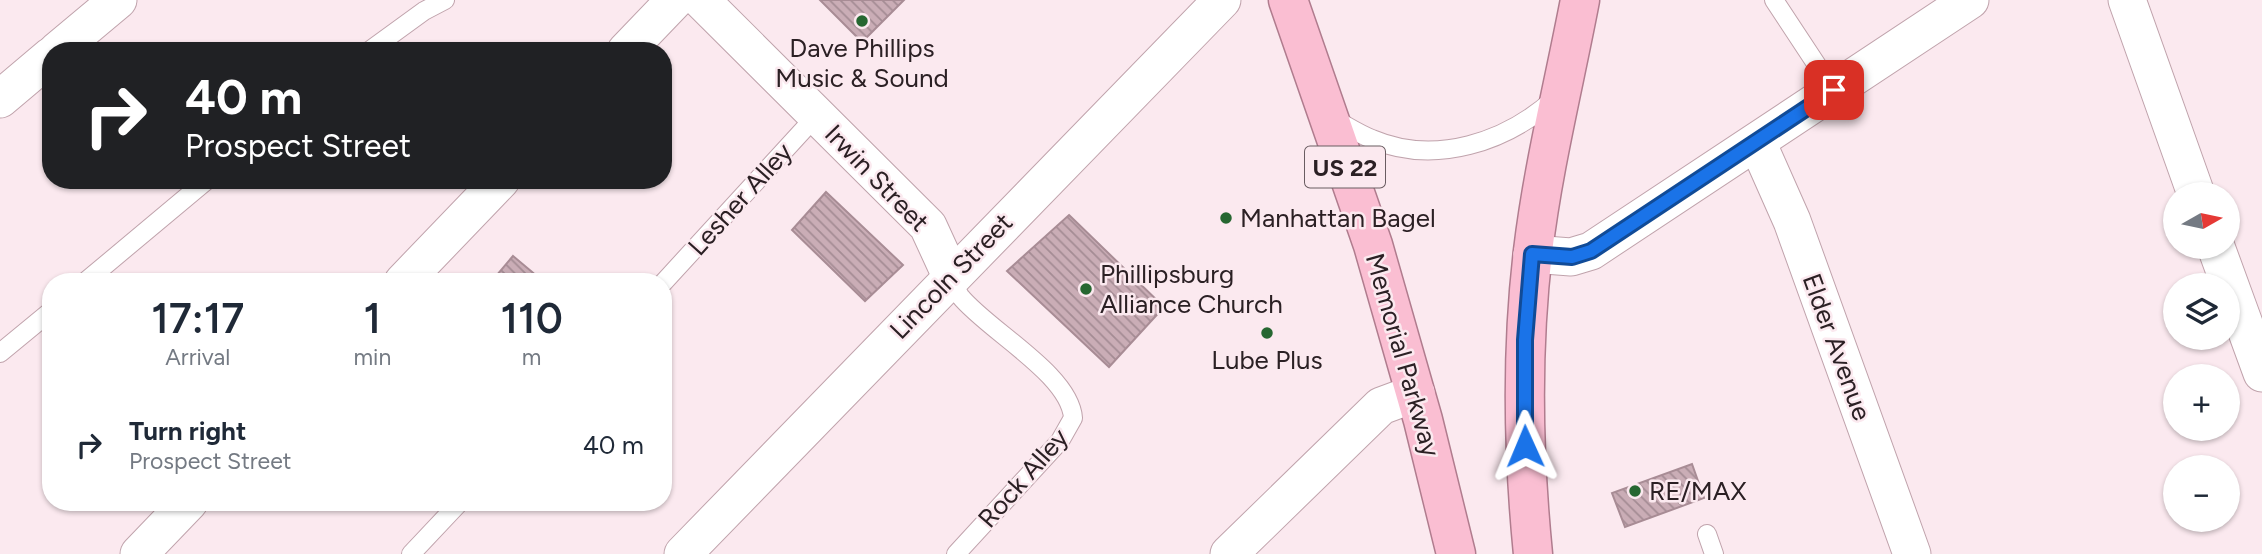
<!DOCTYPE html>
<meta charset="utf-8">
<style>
:root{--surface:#fff;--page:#f2f2f3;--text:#1f2937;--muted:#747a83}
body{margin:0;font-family:Figtree,sans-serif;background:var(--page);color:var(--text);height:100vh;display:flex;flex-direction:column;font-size:26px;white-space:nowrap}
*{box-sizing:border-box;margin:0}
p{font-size:23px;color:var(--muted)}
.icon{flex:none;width:38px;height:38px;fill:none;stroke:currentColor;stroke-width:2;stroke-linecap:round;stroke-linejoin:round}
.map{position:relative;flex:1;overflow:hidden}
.side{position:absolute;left:42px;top:273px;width:630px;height:238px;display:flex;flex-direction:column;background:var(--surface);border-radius:28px;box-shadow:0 2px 5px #0004}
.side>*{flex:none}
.banner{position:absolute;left:42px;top:42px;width:630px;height:147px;border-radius:28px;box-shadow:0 2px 5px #0004;background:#202124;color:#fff;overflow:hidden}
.needle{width:46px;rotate:81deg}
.tools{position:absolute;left:2163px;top:182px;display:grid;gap:14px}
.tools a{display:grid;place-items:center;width:77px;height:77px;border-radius:50%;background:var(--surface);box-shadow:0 2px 5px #0004;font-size:35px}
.pin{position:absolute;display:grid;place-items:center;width:60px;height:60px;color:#fff;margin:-30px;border-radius:14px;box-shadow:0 4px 10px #0006}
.me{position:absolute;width:77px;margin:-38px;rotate:359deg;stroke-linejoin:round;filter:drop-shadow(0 0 5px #0008)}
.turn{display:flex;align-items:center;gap:24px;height:147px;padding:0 28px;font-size:32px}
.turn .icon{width:91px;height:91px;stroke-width:2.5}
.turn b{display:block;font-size:49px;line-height:60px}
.eta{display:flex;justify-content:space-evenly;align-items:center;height:119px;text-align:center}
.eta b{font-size:42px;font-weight:600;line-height:49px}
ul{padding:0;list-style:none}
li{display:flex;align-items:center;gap:21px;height:105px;padding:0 28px}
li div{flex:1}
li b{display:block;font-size:26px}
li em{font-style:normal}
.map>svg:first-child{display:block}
.building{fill:url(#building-back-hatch);stroke:#a88c95;stroke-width:2}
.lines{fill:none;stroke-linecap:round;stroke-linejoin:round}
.service-casing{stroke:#c0a3ac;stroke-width:20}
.minor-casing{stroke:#c0a3ac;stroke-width:39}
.trunk-casing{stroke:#b07c8e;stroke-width:41}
.service{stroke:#fff;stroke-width:18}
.minor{stroke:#fff;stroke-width:37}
.trunk{stroke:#fabed2;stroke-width:38}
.route-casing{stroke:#114b97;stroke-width:18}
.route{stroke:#1a73e8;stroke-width:12}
.poi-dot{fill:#266731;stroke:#fbe9ef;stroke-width:2.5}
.labels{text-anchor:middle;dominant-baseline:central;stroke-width:5;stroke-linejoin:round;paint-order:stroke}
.shield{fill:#fbe9ef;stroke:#695c61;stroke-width:2}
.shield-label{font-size:24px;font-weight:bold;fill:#2b2024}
.poi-label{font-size:26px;fill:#2b2024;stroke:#fbe9ef;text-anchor:start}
.street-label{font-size:26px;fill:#2b2024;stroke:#fbe9ef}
</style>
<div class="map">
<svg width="2262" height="554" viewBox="0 0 2262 554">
<defs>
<pattern id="building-back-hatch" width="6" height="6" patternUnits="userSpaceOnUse" patternTransform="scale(1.75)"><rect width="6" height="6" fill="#caadb6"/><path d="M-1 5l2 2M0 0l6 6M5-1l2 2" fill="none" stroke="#a48c94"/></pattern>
</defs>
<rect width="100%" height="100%" fill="#fbe9ef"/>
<g class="building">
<polygon points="820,0 904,0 862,42"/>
<polygon points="826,192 903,265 865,301 792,230"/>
<polygon points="1069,215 1164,307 1109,367 1007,271"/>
<polygon points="513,256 544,282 491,282"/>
<polygon points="1692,464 1704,498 1625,527 1612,493"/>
</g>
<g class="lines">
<defs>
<g id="service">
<polyline points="1774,0 1834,91"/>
<polyline points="369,51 424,11 445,0"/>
<path d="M1334 119C1347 126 1359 134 1372 139 1435 166 1507 142 1555 98"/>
<path d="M951 276C954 282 956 290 960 296 987 330 1070 374 1073 418L1060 441 956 554"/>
<polyline points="85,282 207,180"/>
<polyline points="663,283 817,115"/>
<polyline points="0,353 51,311"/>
<polyline points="1707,534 1714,554"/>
<polyline points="411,554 460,502"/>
</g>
<g id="minor">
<polyline points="701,0 928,226 951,276"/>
<polyline points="2127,0 2196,194"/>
<polyline points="57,51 118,0"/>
<polyline points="626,51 675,0"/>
<polyline points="0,99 51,56"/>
<polyline points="1757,142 1792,221 1912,554"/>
<polyline points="2216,247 2262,373"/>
<polyline points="1532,254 1571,257 1591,251 1970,0"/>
<polyline points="403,282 501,180"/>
<polyline points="139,554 189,502"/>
<polyline points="683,554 1222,0"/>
<polyline points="1229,554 1381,406 1416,393"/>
</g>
<g id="trunk">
<polyline points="1288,0 1373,245 1423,420 1456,554"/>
<path d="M1533 554C1523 453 1521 352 1533 251 1543 167 1564 84 1580 0"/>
</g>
</defs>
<use href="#service" class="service-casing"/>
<use href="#minor" class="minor-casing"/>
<use href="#trunk" class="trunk-casing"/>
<use href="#service" class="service"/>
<use href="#minor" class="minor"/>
<use href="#trunk" class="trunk"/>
</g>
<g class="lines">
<defs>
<polyline id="route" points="1525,446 1525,340 1532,254 1572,257 1591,251 1834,90"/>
</defs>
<use href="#route" class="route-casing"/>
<use href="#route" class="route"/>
</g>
<g class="poi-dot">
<circle cx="862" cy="21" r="7"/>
<circle cx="1226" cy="218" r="7"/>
<circle cx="1086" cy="289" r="7"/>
<circle cx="1267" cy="333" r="7"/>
<circle cx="1635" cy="491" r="7"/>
</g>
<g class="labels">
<rect class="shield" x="1305" y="146.5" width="80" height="41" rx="5"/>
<g class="shield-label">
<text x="1345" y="167">US 22</text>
</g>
<g class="poi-label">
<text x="862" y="48" text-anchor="middle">Dave Phillips<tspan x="862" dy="30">Music &amp; Sound</tspan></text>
<text x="1240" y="218">Manhattan Bagel</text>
<text x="1100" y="274">Phillipsburg<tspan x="1100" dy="30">Alliance Church</tspan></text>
<text x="1267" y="360" text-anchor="middle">Lube Plus</text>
<text x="1649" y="491">RE/MAX</text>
</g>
<g class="street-label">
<text transform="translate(877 178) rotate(46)">Irwin Street</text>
<text transform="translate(740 199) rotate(-48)">Lesher Alley</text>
<text transform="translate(951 276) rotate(-46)">Lincoln Street</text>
<text transform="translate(1837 347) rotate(70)">Elder Avenue</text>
<text transform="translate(1403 355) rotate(74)">Memorial Parkway</text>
<text transform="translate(1023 478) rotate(-49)">Rock Alley</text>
</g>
</g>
</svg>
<div class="tools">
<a><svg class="needle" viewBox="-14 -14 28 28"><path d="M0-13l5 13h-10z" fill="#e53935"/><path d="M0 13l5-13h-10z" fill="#747a83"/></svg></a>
<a><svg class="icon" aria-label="layers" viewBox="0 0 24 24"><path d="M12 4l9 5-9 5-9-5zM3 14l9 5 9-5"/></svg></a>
<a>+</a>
<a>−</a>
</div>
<div class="pin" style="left:1834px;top:90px;background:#d93025"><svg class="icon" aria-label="arrive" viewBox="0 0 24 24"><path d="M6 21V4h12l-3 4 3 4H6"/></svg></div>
<svg class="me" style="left:1525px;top:446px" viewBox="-20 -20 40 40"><path d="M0-17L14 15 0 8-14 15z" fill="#1a73e8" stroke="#fff" stroke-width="4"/></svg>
<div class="banner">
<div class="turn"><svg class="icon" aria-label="right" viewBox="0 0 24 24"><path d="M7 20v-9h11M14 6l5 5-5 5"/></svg><div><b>40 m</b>Prospect Street</div></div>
</div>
<section class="side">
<div class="eta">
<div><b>17:17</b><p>Arrival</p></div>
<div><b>1</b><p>min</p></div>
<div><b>110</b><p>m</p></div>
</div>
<ul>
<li><svg class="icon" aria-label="right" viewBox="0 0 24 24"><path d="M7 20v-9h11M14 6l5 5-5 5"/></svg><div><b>Turn right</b><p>Prospect Street</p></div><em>40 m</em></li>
</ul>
</section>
</div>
